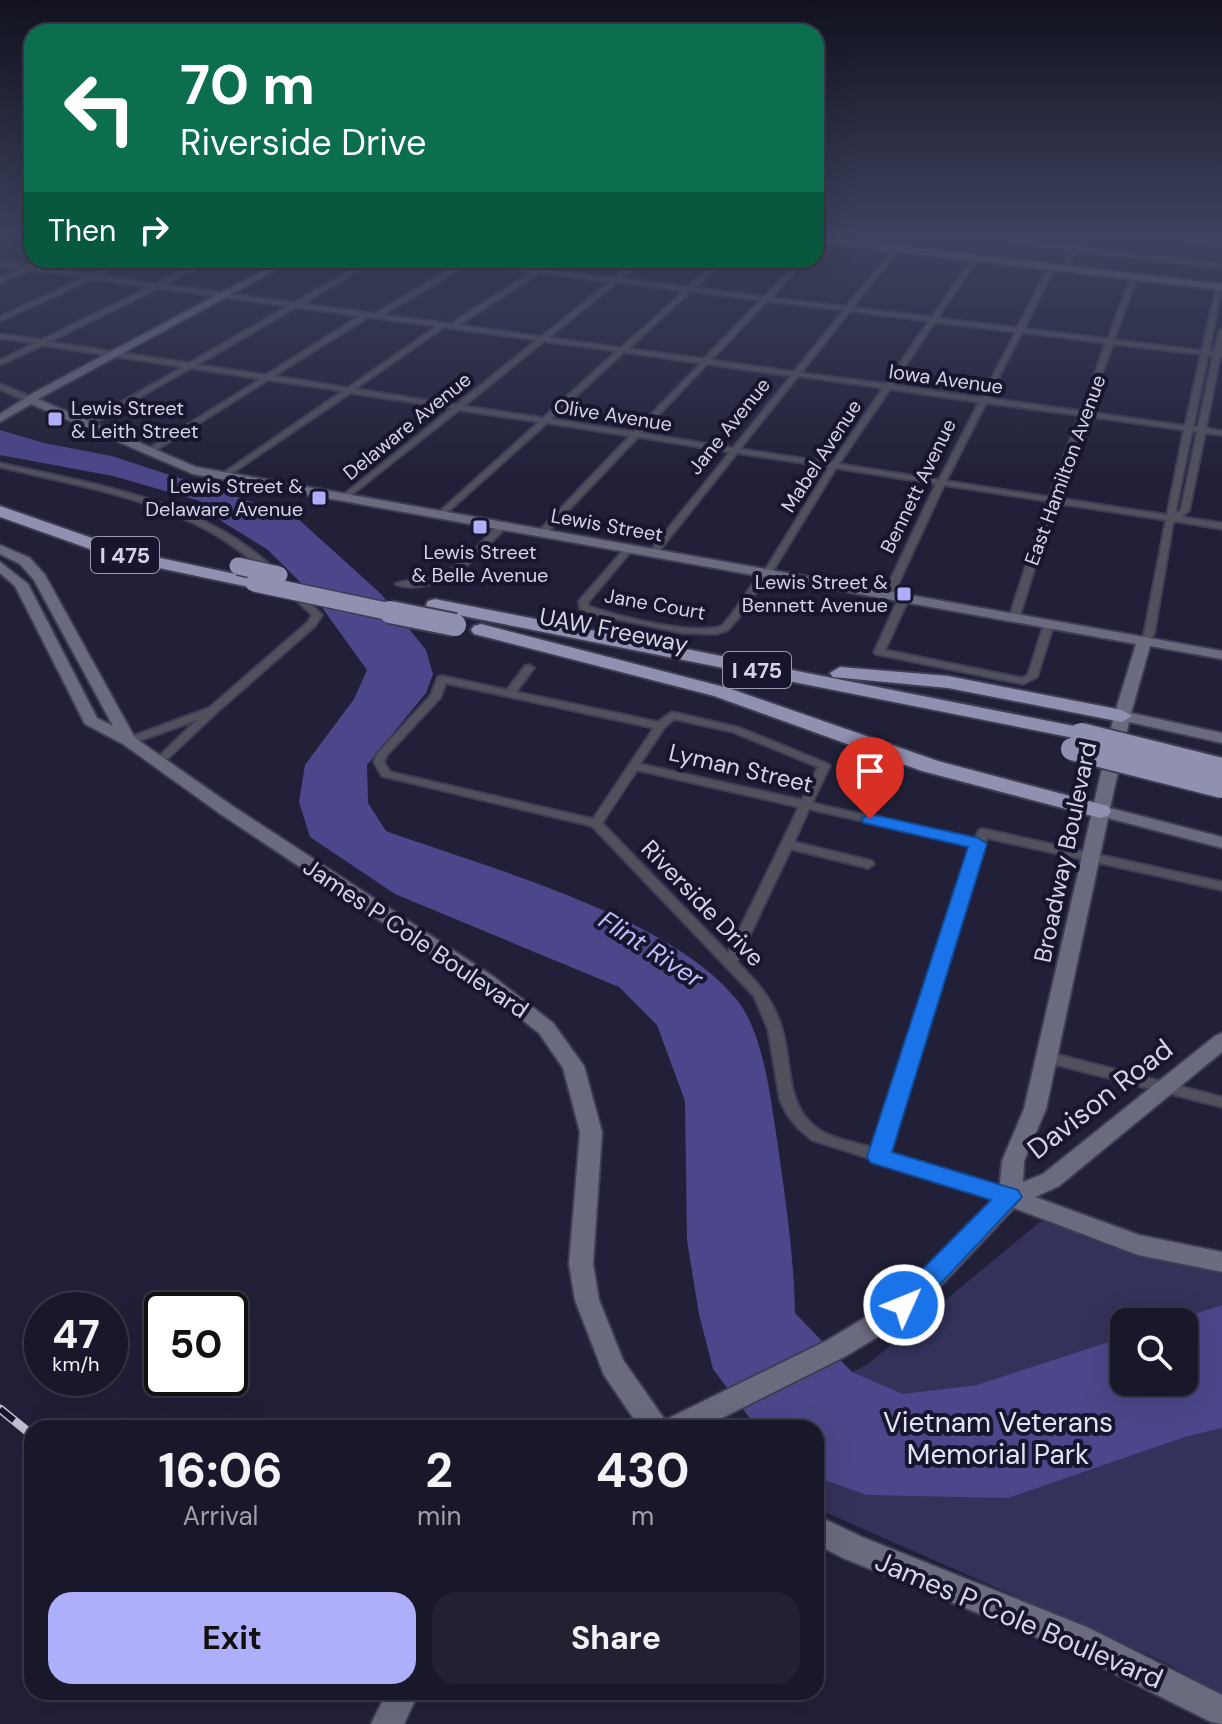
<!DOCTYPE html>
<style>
:root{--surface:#19182a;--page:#222132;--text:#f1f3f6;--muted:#9fa0a8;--line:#373747;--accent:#afaefa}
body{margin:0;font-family:"DM Sans",sans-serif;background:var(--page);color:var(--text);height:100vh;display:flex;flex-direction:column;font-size:30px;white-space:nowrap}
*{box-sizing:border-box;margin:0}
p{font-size:26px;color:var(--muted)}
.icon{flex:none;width:44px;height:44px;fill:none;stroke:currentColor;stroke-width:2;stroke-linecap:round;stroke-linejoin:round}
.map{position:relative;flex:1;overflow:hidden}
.panel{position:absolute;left:24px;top:1420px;width:800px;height:280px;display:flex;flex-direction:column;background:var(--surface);border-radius:24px;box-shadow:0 8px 32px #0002,0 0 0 2px var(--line)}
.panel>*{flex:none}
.guide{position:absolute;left:24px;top:24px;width:800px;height:244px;border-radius:24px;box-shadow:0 8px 32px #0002,0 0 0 2px var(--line);background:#0b6e4f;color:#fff;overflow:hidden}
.tools{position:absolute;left:1110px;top:1308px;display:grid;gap:16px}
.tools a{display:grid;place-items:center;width:88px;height:88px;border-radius:16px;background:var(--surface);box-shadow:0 8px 32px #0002,0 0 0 2px var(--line);font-size:40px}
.speed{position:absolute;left:24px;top:1292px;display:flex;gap:16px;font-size:40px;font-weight:700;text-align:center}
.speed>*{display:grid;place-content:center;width:104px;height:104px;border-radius:50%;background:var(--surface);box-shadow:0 8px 32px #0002,0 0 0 2px var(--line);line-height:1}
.speed small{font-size:20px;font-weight:400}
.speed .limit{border:4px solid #111;border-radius:12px;background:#fff;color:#111}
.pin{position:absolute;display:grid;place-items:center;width:68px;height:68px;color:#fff;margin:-82px -34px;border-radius:50% 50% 50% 0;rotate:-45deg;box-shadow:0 0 8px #0007}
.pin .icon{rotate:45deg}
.me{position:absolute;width:88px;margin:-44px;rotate:46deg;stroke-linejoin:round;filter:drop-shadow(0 0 6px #0008)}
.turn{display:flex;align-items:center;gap:28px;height:168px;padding:0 24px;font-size:36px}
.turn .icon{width:104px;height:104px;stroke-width:2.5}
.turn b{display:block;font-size:56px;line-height:68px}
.then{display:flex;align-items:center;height:76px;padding:0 24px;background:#0003;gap:16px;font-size:30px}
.eta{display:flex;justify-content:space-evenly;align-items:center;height:136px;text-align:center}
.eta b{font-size:48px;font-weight:700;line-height:56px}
.cta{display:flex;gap:16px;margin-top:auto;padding:16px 24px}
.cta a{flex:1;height:92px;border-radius:24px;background:var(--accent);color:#111;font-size:32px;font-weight:700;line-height:92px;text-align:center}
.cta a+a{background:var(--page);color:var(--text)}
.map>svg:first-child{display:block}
.green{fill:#34315b;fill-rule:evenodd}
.water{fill:#4c478a}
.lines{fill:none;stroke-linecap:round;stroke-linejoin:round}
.street-casing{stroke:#3d3d54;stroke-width:4}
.secondary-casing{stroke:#3d3d54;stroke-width:4}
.highway-casing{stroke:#3d3d54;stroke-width:4}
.street{fill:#51515e;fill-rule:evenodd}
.secondary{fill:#6a6b7f;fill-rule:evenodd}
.highway{fill:#9090b0;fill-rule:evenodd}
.rail-casing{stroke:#c1c1d3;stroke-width:9}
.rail{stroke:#17162e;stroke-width:6;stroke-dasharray:18;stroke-linecap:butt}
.highway-bridge-far1-casing{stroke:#3d3d54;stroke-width:20;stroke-linecap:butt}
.highway-bridge-casing{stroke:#3d3d54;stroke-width:26;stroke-linecap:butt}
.highway-bridge-far1{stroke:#9090b0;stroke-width:17}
.highway-bridge{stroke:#9090b0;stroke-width:22}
.route{fill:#1a73e8;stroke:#114b97;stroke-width:2}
.poi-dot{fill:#afaefa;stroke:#17162e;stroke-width:3}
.labels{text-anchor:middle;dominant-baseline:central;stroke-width:8;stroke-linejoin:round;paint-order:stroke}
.far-street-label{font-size:20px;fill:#d3d4e5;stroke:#17162e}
.far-poi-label{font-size:20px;fill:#d3d4e5;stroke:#17162e;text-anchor:end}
.shield{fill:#17162e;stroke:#9b9bae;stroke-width:2}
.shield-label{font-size:22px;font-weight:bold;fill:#d3d4e5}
.street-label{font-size:24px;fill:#d3d4e5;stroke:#17162e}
.water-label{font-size:26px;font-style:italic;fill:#bfbffb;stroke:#17162e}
.near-street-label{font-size:28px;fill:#d3d4e5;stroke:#17162e}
.near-park-label{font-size:28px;fill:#e1e2f6;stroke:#17162e}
</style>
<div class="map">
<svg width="1222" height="1724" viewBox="0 0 1222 1724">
<rect width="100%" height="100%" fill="#212038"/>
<path class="green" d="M1041 1221 1165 1261 1222 1269V1695L1162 1661 816 1508V1428H743L868 1364ZM1124 1322H1184V1382H1124Z"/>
<path class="water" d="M0 430 44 443 112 456 295 516 381 594 426 650 433 674 426 693 367 765 368 803 386 831C485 867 672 917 737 1000 764 1035 770 1096 777 1139 785 1197 794 1254 795 1313L852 1372 903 1394 977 1385 1124 1337V1382H1184V1322H1171L1222 1305V1428L1185 1437 1008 1498 867 1495 816 1477V1428H757L713 1369 699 1314 687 1240 685 1101 657 1025 619 987 395 894 310 837 299 802 305 765 354 699 367 670 313 595 268 550 223 522 200 501 113 476 0 455Z"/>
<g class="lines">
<defs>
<g id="street">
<polygon points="961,236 980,236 1074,247 1080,236 1086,236 1079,248 1222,264 1222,268 1077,251 1064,271 1061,269 1072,250"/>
<polygon points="1135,236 1155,236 1222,243 1222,247"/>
<path d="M896 247 898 250 852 308 932 317 975 256 978 258 937 318 1017 328 1049 267 1052 265 1055 267 1024 329 1108 339 1131 277 1134 275 1137 277 1114 340 1202 351 1216 289 1222 287 1209 351 1214 352 1219 331 1222 329V357H1220L1206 428 1222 431V435L1205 433 1189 511 1181 517 1222 523V529L1175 521 1173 523 1154 634 1147 643 1144 644 1139 641 1144 634 1166 520 1055 503 1019 618 1014 621 1009 618 1047 501 944 485 893 595 888 598 883 595 936 484 836 468 774 569 761 585 740 616 728 630 716 634 683 633 593 614 580 609 579 601 626 547 629 546 633 549 589 601 588 606C615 616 695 636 722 626 739 608 749 585 767 567L829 467 737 453 656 555H650V551L730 452 638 437 545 535H539V531L630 436 547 423 441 518 437 515 438 513 539 422 459 410 345 500H342V496L452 408 350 393 225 478 221 476 222 474 343 391 268 380 148 455 144 453 145 451 261 379 191 368 87 427H84V423L183 367 43 345 0 365V360L35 343 0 338V334L41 340 150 287 92 279 0 321V317L85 277 29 270 0 282V278L21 269 0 266V262L27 266 41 260H49L35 267 90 275 122 260H130L98 276 156 284 204 260H212L163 285 294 303 369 260H376L302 304 375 314 461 263 447 260H471L537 269 551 260H558L544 270 614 278 637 260H644L621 279 688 287 719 260H725L694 288 764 297 800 260H806L771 298 846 307ZM468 264 532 272 451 324 382 315ZM539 273 610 282 541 337 458 325ZM617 282 685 291 621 348 548 338ZM158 288 289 306 189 363 49 342ZM691 291 761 300 704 359 628 349ZM767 301 844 310 794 372 711 360ZM296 307 360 316 266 375 197 365ZM850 311 929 321 886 384 801 373ZM368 317 437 326 348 388 274 376ZM935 322 1016 332 981 398 892 385ZM444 327 537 340 456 405 355 389ZM1022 332 1106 343 1081 411 988 398ZM544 341 617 351 543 418 464 406ZM1113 344 1201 354 1185 426 1088 412ZM624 352 701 363 634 432 551 419ZM1208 355 1213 356 1198 427H1193ZM707 364 791 376 733 448 641 433ZM798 376 883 388 832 463 740 449ZM890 389 979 402 939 480 839 464ZM986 403 1079 415 1049 497 946 481ZM1086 416 1184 430 1167 515 1057 498ZM1192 431 1197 432 1181 510 1175 514Z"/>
<polygon points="0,384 34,398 35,400 28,402 0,389"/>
<path d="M0 463C95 485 206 500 278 573L276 575H270C251 559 232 544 211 532 146 496 71 484 0 467Z"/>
<path d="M502 523 506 526 505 528C480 553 458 581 421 586 412 587 403 588 395 584 406 579 421 581 433 577 461 569 480 544 499 524Z"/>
<polygon points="292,588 295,589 322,615 315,626 216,713 162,764 158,765 153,762 197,720 133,743 125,743 124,741 125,739 209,708 308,622 312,615 289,593 287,591"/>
<polygon points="904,595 909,598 885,650 1022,678 1028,675 1044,624 1049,621 1054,624 1037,677 1023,684 876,654 874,652 899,598"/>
<path d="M529 665 534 668 516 692 658 722 672 712 740 728 828 764 830 766 812 803 975 840 979 830 983 829 1222 882V890L987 838 888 1152 1015 1193 1018 1197 1015 1201 1010 1203 812 1140 798 1128 788 1116 780 1100 768 1029 754 996 592 826 382 776 374 762 377 754 431 695 438 677 442 676 507 690 525 666ZM446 683 654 728 593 819 390 772 384 762 387 755 440 698ZM674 719 733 732 818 767 802 800 640 764 664 728ZM637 770 799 807 728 953 602 823ZM809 809 973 846 874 1148C858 1143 835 1140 821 1131 784 1108 793 1065 782 1029 773 999 758 983 737 962L791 849 868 868 874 864 872 861 794 842Z"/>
<polygon points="1047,1052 1222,1097 1222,1107 1042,1061 1040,1057 1042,1053"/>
</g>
<g id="secondary">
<polygon points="816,236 1222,284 1222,290 816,242"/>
<polygon points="283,260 294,260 38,399 196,467 1222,651 1222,659 1150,646 1131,713 1222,733 1222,743 1129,722 1110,808 1222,837 1222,848 1108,818 1046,1109 1024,1161 1023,1182 1043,1174 1215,1036 1222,1033 1222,1052 1059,1186 1035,1197 1139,1235 1222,1252 1222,1272 1138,1255 1014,1208 935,1292 897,1325 846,1356 702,1428 640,1428 604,1375 575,1300 569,1264 580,1132 563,1068 539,1033 480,987 219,813 123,744 85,724 15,586 0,573 0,562 28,584 97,718 113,726 34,580 20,564 0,554 0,545 30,558 45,575 135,738 231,805 494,977 553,1023 584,1066 602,1132 593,1264 599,1300 623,1360 665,1420 828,1340 879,1309 917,1278 999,1194 1002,1161 1024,1109 1114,716 1136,644 193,474 31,404 0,422 0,414 35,392"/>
<polygon points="816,1515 862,1537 1089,1628 1222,1695 1222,1724 1211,1722 1068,1650 843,1558 816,1544"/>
<polygon points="387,1692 419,1692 404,1724 371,1724"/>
</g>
<g id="highway">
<polygon points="0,506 132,552 254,578 263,583 254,588 121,560 0,517"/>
<polygon points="435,599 1079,727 1090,733 1079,739 428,609 426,605 428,601"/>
<polygon points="481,624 728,688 938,761 1108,806 1111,811 1108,816 1100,818 922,771 714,696 474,634 471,630 474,626"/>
<polygon points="840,667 948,676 1122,710 1132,716 1122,722 948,688 833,677 830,673"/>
</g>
</defs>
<use href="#street" class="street-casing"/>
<use href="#secondary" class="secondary-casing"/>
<use href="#highway" class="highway-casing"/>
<use href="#street" class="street"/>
<use href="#secondary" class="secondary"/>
<use href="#highway" class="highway"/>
<defs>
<polyline id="rail" points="0,1409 32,1435"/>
</defs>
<use href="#rail" class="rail-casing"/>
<use href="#rail" class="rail"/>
<defs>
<g id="highway-bridge-far1">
<polyline points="238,566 279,575"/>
<polyline points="254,583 400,614"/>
</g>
<g id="highway-bridge">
<polyline points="390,612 455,625"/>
<polyline points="1081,734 1222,769"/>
<polyline points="1072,749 1222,787"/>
</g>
</defs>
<use href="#highway-bridge-far1" class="highway-bridge-far1-casing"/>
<use href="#highway-bridge" class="highway-bridge-casing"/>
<use href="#highway-bridge-far1" class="highway-bridge-far1"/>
<use href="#highway-bridge" class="highway-bridge"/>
</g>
<linearGradient id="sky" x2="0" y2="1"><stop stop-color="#12121f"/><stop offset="0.49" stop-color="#3d425e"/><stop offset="1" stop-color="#3d425e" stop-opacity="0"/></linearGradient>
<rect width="1222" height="478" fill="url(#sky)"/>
<polygon class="route" points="870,814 978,838 987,844 892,1152 1018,1190 1022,1197 913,1313 904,1316 895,1313 891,1305 895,1297 991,1200 871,1163 867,1157 968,847 864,823 861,819"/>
<g class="poi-dot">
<rect x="47" y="411" width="16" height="16" rx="4"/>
<rect x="311" y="490" width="16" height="16" rx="4"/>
<rect x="472" y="519" width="16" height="16" rx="4"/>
<rect x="896" y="586" width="16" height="16" rx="4"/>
</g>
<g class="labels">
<g class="far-street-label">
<text transform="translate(946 379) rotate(8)">Iowa Avenue</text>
<text transform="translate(613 415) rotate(9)">Olive Avenue</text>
<text transform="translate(407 426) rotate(-39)">Delaware Avenue</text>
<text transform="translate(729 426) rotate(-51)">Jane Avenue</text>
<text transform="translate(821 456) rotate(-57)">Mabel Avenue</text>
<text transform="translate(1065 470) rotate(-70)">East Hamilton Avenue</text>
<text transform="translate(918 486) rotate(-64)">Bennett Avenue</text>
<text transform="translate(607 525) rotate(10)">Lewis Street</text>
<text transform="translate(655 604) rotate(10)">Jane Court</text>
</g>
<g class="far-poi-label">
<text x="71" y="408" text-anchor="start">Lewis Street<tspan x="71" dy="23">&amp; Leith Street</tspan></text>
<text x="303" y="486">Lewis Street &amp;<tspan x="303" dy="23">Delaware Avenue</tspan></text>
<text x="480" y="552" text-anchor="middle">Lewis Street<tspan x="480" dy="23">&amp; Belle Avenue</tspan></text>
<text x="888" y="582">Lewis Street &amp;<tspan x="888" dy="23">Bennett Avenue</tspan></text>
</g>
<g class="shield">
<rect x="91" y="537" width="68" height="36" rx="6"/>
<rect x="723" y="652" width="68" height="36" rx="6"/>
</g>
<g class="shield-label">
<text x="125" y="555">I 475</text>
<text x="757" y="670">I 475</text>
</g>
<g class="street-label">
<text transform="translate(614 630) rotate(11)">UAW Freeway</text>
<text transform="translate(741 768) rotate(13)">Lyman Street</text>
<text transform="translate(1065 852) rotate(-78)">Broadway Boulevard</text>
<text transform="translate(703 903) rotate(46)">Riverside Drive</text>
<text transform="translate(416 938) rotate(34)">James P Cole Boulevard</text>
</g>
<g class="water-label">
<text transform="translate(651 949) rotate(33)">Flint River</text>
</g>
<g class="near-street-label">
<text transform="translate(1100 1099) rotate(-38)">Davison Road</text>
<text transform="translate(1019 1620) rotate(23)">James P Cole Boulevard</text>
</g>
<g class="near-park-label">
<text x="998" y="1422">Vietnam Veterans<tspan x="998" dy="32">Memorial Park</tspan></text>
</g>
</g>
</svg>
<div class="tools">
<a><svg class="icon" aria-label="search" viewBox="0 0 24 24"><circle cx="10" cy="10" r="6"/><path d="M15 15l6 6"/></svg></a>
</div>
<div class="speed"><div>47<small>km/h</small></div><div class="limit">50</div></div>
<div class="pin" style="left:870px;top:819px;background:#d93025"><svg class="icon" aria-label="arrive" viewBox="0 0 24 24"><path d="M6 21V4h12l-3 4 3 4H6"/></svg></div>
<svg class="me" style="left:904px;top:1305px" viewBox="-20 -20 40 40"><circle r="17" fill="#1a73e8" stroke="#fff" stroke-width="3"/><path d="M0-11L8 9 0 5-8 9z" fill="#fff"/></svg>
<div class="guide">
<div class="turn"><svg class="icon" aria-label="left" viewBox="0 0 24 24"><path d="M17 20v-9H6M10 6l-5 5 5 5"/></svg><div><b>70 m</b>Riverside Drive</div></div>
<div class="then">Then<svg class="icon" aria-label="right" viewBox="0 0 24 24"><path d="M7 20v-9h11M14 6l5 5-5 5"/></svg></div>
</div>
<section class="panel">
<div class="eta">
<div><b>16:06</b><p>Arrival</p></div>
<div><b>2</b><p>min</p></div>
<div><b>430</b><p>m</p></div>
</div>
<div class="cta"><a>Exit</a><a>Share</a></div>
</section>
</div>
